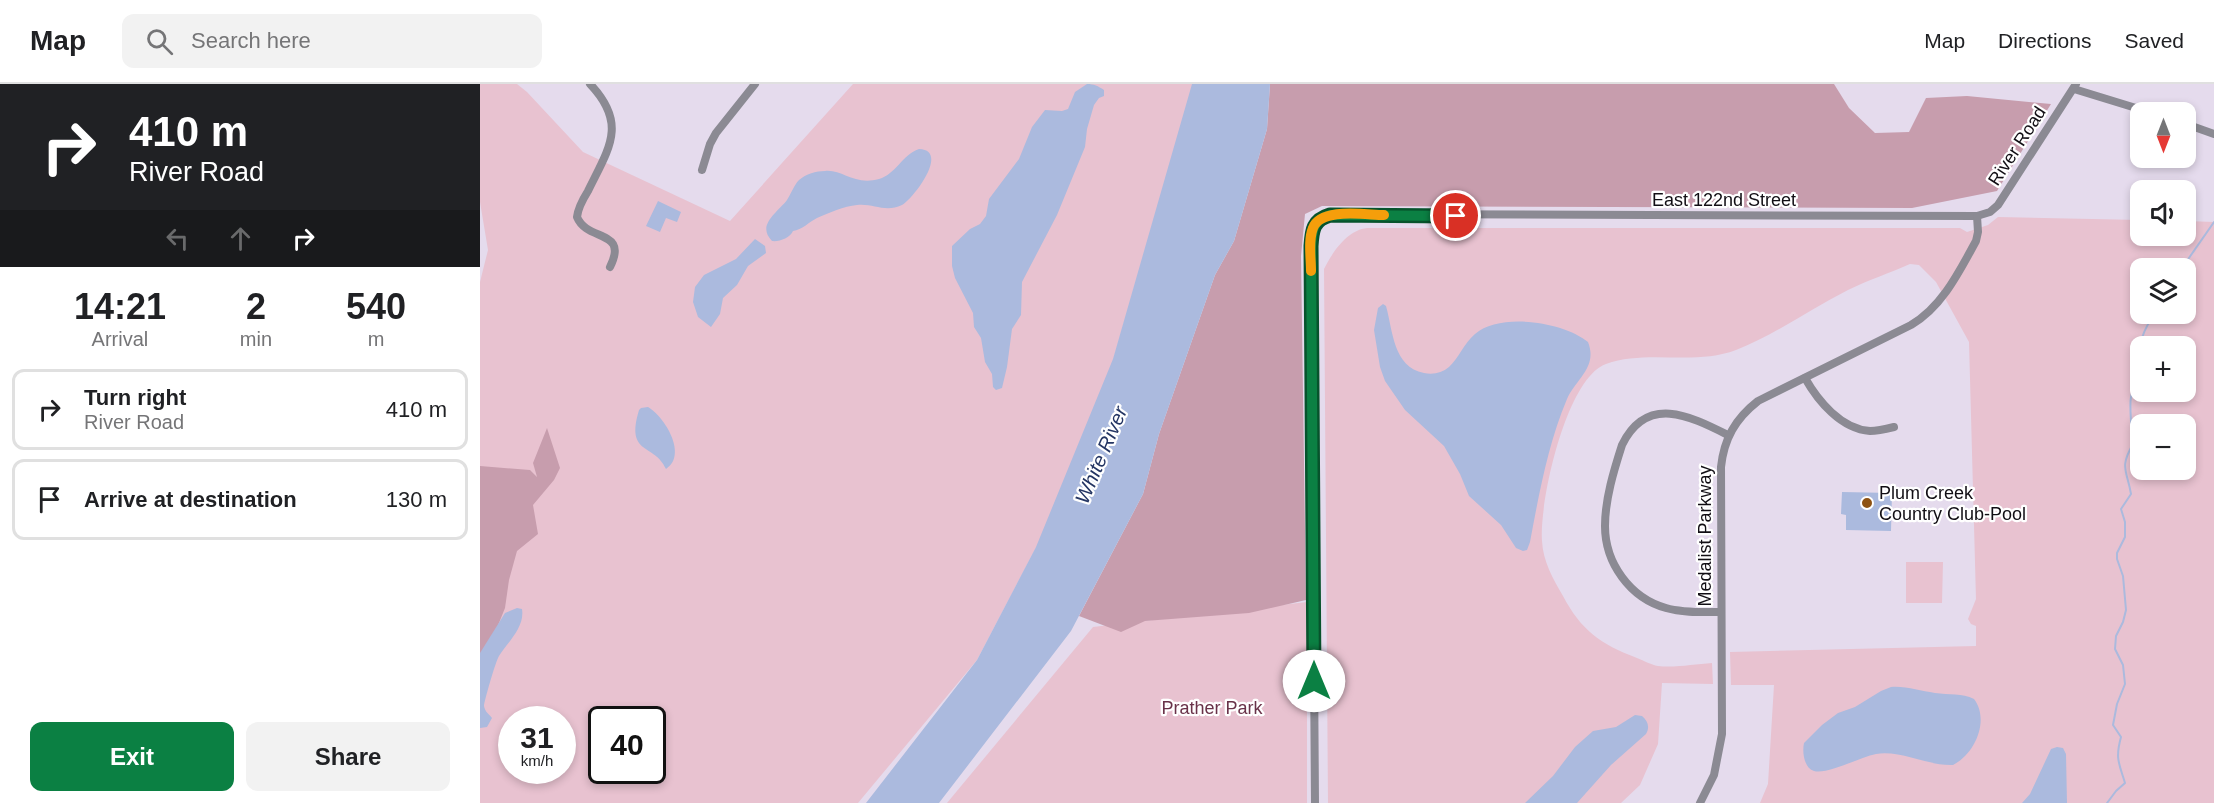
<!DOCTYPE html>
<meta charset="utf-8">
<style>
:root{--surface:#fff;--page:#f2f2f2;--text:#202124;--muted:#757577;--line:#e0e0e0;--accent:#0b8043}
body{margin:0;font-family:Helvetica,sans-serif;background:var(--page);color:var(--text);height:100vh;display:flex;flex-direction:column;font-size:22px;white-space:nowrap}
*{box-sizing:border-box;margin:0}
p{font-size:20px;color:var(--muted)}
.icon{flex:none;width:33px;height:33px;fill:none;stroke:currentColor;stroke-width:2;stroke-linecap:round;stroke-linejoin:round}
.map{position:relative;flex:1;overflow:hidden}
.side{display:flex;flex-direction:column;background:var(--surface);width:480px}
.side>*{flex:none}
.hud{background:#202124;color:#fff;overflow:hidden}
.needle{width:39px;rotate:180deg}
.fabs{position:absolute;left:1650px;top:18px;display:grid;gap:12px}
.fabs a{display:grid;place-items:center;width:66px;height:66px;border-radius:12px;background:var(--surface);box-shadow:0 3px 9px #0003;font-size:30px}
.speed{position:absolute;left:18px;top:622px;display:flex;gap:12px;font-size:30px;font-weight:700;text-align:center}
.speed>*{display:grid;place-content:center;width:78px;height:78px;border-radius:50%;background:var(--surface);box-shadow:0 3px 9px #0003;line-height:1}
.speed small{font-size:15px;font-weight:400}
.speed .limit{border:3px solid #111;border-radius:9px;background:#fff;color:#111}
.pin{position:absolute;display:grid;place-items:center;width:51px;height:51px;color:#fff;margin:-26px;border:3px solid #fff;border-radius:50%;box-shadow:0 2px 6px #0007}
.me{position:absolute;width:66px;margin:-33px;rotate:0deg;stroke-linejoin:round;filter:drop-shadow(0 0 4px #0008)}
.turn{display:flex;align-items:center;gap:21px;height:126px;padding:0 30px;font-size:27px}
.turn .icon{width:78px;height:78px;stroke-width:2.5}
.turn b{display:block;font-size:42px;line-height:51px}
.lanes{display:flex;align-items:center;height:57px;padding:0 30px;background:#0003;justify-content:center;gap:30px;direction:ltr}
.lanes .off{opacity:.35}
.eta{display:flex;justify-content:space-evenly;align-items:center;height:102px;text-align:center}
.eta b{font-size:36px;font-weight:700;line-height:42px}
.cta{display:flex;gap:12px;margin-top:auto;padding:12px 30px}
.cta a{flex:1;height:69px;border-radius:12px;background:var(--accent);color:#fff;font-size:24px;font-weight:700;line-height:69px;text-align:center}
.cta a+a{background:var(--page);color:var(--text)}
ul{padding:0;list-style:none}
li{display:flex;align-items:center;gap:18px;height:81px;margin:0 12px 9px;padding:0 18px;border:3px solid var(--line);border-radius:12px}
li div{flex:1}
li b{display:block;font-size:22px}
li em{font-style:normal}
header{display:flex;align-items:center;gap:36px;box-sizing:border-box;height:84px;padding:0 30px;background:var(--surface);border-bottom:2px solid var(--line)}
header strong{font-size:28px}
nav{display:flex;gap:33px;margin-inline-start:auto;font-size:21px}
.search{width:420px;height:54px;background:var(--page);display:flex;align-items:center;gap:15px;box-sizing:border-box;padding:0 21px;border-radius:12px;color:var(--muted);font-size:22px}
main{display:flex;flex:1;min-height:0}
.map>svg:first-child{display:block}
.green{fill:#e8c2d0;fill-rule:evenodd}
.forest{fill:#c79dad}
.water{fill:#abbade}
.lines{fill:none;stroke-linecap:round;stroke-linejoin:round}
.stream{stroke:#abbade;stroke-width:2}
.minor{stroke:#8b8a93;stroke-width:8}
.route-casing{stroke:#07532c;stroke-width:15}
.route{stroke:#0b8043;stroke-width:10}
.slow{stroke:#f59e0b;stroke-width:10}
.poi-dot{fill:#8e5212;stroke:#fff;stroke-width:2}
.labels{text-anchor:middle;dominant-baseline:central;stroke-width:4.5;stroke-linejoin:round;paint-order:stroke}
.street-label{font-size:18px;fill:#110e14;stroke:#fff}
.poi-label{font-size:18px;fill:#110e14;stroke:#fff;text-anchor:start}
.park-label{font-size:18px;fill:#693249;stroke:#fff}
.water-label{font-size:20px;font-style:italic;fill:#243563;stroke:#fff}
</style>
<header>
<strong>Map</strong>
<div class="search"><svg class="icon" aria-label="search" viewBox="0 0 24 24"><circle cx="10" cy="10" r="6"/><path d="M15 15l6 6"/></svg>Search here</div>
<nav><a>Map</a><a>Directions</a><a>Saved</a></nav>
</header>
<main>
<section class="side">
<div class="hud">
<div class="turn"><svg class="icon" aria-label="right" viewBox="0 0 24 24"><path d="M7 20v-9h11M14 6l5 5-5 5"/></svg><div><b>410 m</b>River Road</div></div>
<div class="lanes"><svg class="icon off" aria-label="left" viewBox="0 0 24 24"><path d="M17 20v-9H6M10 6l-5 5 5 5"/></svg><svg class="icon off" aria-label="ahead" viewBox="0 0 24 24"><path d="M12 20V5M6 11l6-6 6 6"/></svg><svg class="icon" aria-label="right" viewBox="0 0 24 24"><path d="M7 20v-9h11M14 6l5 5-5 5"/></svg></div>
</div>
<div class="eta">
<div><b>14:21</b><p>Arrival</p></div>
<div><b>2</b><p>min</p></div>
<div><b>540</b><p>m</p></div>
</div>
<ul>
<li><svg class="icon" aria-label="right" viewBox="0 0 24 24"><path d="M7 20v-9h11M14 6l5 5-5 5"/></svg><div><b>Turn right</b><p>River Road</p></div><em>410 m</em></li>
<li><svg class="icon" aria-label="arrive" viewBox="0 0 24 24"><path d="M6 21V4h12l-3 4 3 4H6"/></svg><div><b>Arrive at destination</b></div><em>130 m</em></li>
</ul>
<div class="cta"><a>Exit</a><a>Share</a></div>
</section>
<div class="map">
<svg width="1734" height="719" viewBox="0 0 1734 719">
<rect width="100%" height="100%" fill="#e5dbed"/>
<g class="green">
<path d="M0 0H37L47 8 103 68 250 137 373 0H713L630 287 570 437 497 576 378 719H0V198L8 166 0 118ZM32 636H82V687H32ZM122 636H172V687H122Z"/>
<path d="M1518 133 1660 136V152H1706V137L1734 138V719H1280L1288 700 1294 601H1251L1250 568 1496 562V542L1491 540 1488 535 1496 515 1489 258 1456 198 1439 181 1430 180C1410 189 1388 196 1368 206 1330 225 1295 251 1256 266 1214 282 1167 265 1126 280 1086 294 1059 419 1062 457 1063 477 1073 495 1083 512 1101 546 1120 560 1157 574 1163 576 1171 581 1178 582 1195 584 1215 580 1232 579L1233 600 1182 599 1178 660 1160 701 1141 719H848L844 185C852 169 867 146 887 144H1480L1487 148 1508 141ZM1660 184H1706V230H1660ZM1660 262H1706V308H1660ZM1660 340H1706V386H1660Z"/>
<polygon points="1426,478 1463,478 1462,519 1426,519"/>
<polygon points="827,518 827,719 467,719 613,543"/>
</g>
<g class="forest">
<polygon points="790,0 1354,0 1369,24 1395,49 1429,48 1446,14 1487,12 1571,20 1517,107 1432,124 842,122 825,130 821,172 826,516 769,529 665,537 641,548 599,532 663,410 679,350 735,191 754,157 787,45"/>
<polygon points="67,344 80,384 74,396 53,421 58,450 37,467 29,496 25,524 0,586 0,382 50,386 57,393 53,379"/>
</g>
<g class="water">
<path d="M607 0C614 0 618 2 624 6V12L619 14 614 21 607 45 605 63 577 131 542 198 541 231 532 245 527 283 522 304 516 306 513 303 512 290 505 278 501 254 494 243 493 229 475 194 472 182V162L490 145 500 140 506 132 509 115 539 75 552 43 565 26 582 27 588 25 595 8Z"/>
<polygon points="712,0 790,0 787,45 754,157 735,191 679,350 663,410 591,547 459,719 386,719 497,576 556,463 633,275"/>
<path d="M439 65C470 66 434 114 422 121 405 129 393 119 377 121 364 122 349 129 337 134 329 138 322 146 313 147 310 154 299 158 292 157 276 141 298 128 307 116 311 110 314 101 319 96 326 90 336 87 345 87 362 85 374 102 399 95 416 90 422 71 439 65Z"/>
<polygon points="178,117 201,128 197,138 186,134 180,148 166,142"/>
<polygon points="275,155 285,162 286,169 268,182 257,201 243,214 240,230 231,243 218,233 213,218 215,203 224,191 256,175"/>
<path d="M903 220 906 222C913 247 913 283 944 289 953 291 962 289 969 283 979 274 984 259 995 250 1020 228 1084 238 1108 258 1118 283 1096 295 1087 315 1068 360 1059 410 1050 458L1047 466 1043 467 1036 464 1021 441 989 412 980 390 964 362 925 326 905 297 900 283 894 246 898 224Z"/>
<path d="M168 323C185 333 208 371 186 385 175 359 145 372 159 326L161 324Z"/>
<polygon points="1362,408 1412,409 1411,447 1366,446 1366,431 1361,430"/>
<path d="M37 524 42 525C45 543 28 558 19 572 16 576 4 618 4 622 5 628 9 630 12 634L7 643 0 644V569L25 529Z"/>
<path d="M1411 603C1427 602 1440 607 1455 609 1469 611 1482 609 1494 615 1510 636 1495 670 1473 681 1447 682 1421 666 1396 670 1380 673 1347 691 1334 687 1324 684 1322 668 1324 659L1342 641 1358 629 1375 623 1401 607Z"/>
<path d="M1155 631 1162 632C1168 637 1170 643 1166 650L1131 681 1097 719H1045L1073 692 1095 663 1113 647 1136 643Z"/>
<polygon points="1577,663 1583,664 1586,670 1587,719 1542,719 1550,710 1571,665"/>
</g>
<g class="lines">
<g class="stream">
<polyline points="1702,184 1734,138"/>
<path d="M1627 719 1636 707 1645 699C1639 679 1635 675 1641 653L1633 641 1637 620 1645 600 1643 581 1635 565 1636 552 1643 538 1646 526 1643 492 1637 475V469L1645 453V438L1641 425 1651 410C1647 386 1639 384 1653 360 1652 349 1649 323 1651 313 1652 307 1655 301 1656 295 1660 268 1657 253 1675 230"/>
</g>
<g class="minor">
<path d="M110 0C148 40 129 64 108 107 103 115 98 124 97 133 107 158 149 145 130 183"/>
<polyline points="1594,5 1669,28"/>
<polyline points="1706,40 1734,50"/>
<polyline points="222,86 230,60 236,49 275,0"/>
<path d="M1325 294C1338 317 1361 345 1390 347 1398 347 1406 345 1414 343"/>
<path d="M1241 528C1223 528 1203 529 1186 524 1150 514 1125 479 1125 442 1125 415 1134 386 1142 361 1167 310 1210 332 1248 351"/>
<path d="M835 719 831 162C832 145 835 133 853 130L1497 132 1510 128 1518 121 1596 0"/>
<path d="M1220 719 1234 691 1242 650 1241 383C1244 355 1255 335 1278 317L1431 241C1462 223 1479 188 1496 157L1498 148 1497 132"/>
</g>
</g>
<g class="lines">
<defs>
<path id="route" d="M834 597 831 162C832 146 833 136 850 131L976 132"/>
</defs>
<use href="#route" class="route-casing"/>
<use href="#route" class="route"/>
<path class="slow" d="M831 187C831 174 828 156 833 144 841 123 886 131 904 131"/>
</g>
<circle class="poi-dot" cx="1387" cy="419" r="6"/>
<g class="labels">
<g class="street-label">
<text transform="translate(1537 62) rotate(-57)">River Road</text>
<text x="1244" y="116">East 122nd Street</text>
<text transform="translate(1225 452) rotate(-90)">Medalist Parkway</text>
</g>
<g class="poi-label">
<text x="1399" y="409">Plum Creek<tspan x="1399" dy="21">Country Club-Pool</tspan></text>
</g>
<g class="park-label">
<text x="732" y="624">Prather Park</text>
</g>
<g class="water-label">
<text transform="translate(621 371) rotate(-67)">White River</text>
</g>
</g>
</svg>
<div class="fabs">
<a><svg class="needle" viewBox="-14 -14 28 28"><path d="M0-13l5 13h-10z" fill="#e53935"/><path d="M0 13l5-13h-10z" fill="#757577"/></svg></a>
<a><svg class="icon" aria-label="sound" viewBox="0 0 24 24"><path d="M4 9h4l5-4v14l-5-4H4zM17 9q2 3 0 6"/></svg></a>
<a><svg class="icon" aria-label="layers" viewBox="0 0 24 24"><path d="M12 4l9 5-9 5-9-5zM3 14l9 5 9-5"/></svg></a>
<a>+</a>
<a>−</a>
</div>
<div class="speed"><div>31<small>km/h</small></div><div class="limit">40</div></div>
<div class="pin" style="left:976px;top:132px;background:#d93025"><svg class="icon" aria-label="arrive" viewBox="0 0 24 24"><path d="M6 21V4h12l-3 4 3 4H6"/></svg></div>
<svg class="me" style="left:834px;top:597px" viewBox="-20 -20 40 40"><circle r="19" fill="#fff"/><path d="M0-13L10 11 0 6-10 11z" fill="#0b8043"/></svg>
</div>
</main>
